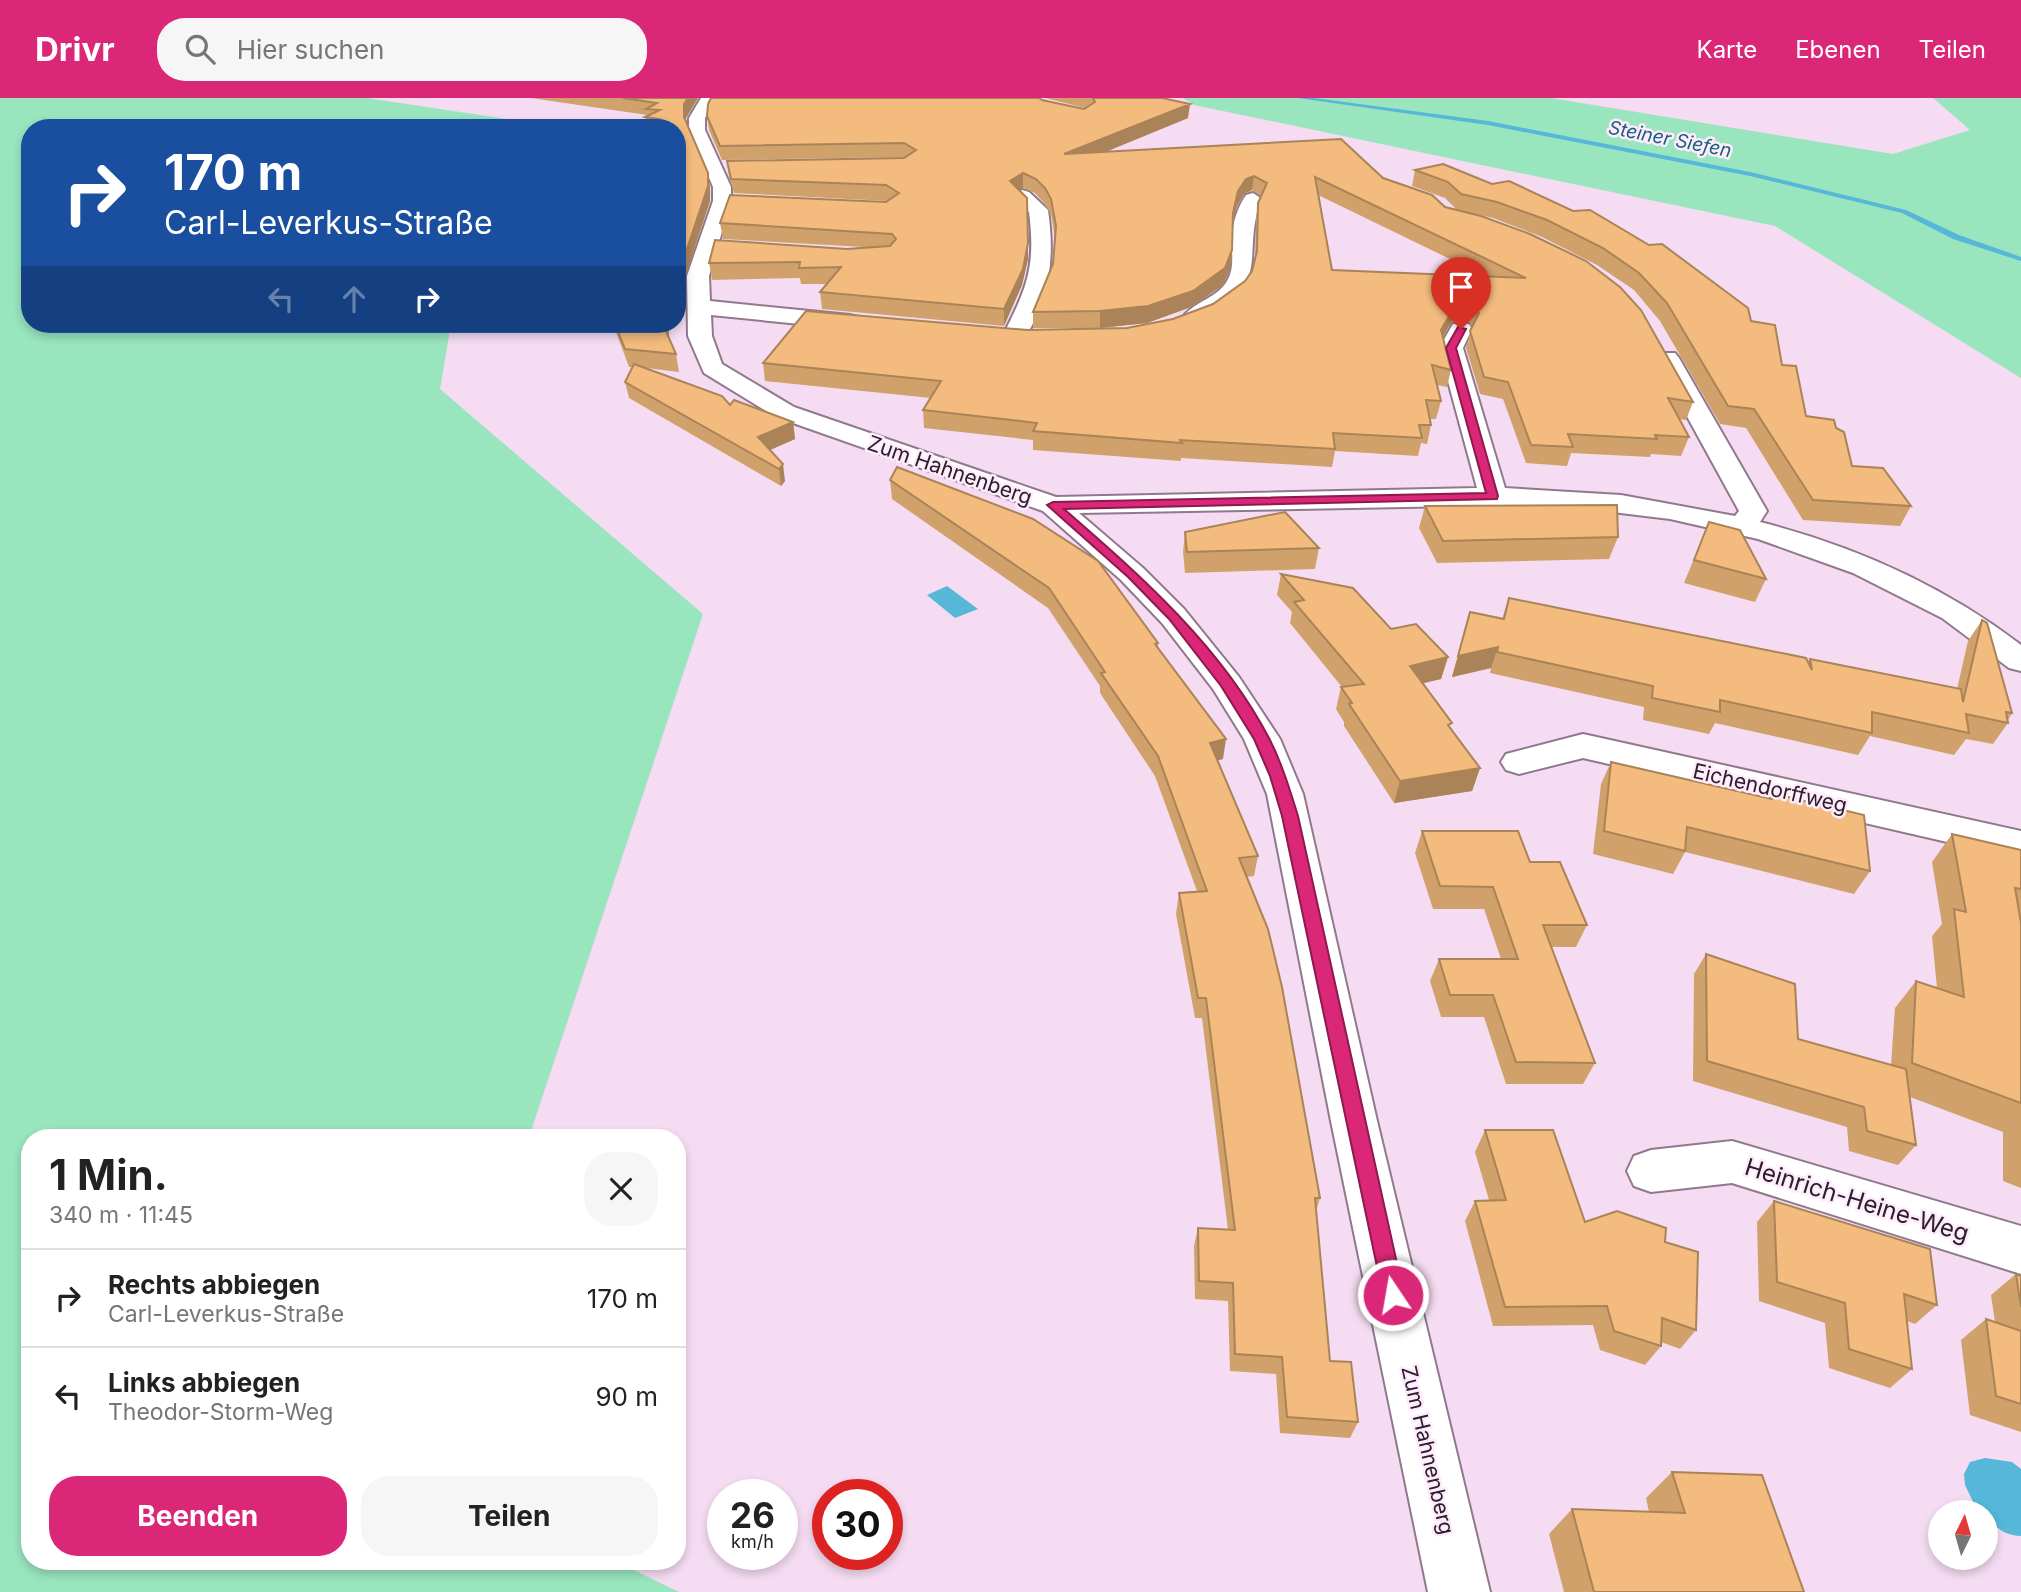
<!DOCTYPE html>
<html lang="de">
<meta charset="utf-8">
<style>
:root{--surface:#fff;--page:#f6f6f6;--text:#222;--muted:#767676;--line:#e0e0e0;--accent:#db2777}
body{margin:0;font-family:Inter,sans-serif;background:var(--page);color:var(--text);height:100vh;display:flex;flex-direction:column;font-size:26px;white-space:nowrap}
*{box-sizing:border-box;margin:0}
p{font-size:23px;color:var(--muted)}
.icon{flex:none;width:38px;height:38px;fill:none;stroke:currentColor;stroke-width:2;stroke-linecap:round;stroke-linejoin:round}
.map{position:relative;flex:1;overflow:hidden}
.sheet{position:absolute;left:21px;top:1031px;width:665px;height:441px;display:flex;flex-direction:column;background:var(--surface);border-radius:28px;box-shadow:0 4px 10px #0003}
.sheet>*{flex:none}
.hud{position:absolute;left:21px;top:21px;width:665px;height:214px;border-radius:28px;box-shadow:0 4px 10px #0003;background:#1a4fa0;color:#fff;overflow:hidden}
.needle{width:46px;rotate:5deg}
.buttons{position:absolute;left:1928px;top:1402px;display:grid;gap:14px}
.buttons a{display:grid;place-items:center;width:70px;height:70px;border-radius:50%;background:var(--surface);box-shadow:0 4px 10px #0003;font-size:35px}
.speed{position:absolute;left:707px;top:1381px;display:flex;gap:14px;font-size:35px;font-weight:700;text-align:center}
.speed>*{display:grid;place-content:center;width:91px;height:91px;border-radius:50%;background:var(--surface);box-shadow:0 4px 10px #0003;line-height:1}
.speed small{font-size:18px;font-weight:400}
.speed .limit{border:10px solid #d22;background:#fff;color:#111}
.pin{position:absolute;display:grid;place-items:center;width:60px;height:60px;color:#fff;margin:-72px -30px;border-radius:50% 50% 50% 0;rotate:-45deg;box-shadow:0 0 7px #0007}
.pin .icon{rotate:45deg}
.me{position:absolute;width:77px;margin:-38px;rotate:348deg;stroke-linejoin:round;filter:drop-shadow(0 0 5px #0008)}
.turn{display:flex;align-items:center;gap:24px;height:147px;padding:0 28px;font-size:32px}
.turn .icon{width:91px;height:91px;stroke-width:2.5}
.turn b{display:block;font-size:49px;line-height:60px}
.lanes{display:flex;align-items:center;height:66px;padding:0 28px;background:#0003;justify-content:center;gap:35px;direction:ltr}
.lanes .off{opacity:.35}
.round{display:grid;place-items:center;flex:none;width:74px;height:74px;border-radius:28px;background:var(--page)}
.summary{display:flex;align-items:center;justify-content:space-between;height:119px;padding:0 28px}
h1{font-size:42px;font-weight:700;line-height:52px}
.button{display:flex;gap:14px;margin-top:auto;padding:14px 28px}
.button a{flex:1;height:80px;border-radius:28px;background:var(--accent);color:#fff;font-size:28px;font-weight:700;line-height:80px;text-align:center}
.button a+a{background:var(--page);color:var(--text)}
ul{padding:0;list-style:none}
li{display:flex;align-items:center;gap:21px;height:98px;padding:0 28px;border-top:2px solid var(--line)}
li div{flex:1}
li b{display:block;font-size:26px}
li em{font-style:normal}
header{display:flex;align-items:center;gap:42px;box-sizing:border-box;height:98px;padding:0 35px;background:var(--accent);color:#fff}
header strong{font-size:33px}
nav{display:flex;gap:38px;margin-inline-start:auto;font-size:24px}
.search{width:490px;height:63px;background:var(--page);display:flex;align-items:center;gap:18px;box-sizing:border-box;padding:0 24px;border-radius:28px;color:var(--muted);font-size:26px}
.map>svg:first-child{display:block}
.green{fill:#98e5be}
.water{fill:#56b7d8}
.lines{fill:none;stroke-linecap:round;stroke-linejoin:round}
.stream{fill:#56b7d8;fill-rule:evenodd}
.minor-casing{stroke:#90798d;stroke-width:4}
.minor{fill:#fff;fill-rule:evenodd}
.wall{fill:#d1a16c;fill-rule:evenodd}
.shaded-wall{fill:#aa8358}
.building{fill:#f3bb7d;stroke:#aa8358;stroke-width:2;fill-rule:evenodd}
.route{fill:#db2777;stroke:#8e194d;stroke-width:2}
.labels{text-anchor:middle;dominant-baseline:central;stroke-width:5;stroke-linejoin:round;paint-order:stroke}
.far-water-label{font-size:19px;font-style:italic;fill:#146178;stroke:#ffebfd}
.street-label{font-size:21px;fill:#292028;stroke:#ffebfd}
.near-street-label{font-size:24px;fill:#292028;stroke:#ffebfd}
</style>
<header>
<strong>Drivr</strong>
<div class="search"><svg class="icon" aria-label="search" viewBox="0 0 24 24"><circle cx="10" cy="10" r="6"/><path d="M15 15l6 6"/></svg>Hier suchen</div>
<nav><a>Karte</a><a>Ebenen</a><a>Teilen</a></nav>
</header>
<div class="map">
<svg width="2021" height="1494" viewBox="0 0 2021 1494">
<rect width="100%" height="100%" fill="#f5dcf2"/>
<g class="green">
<polygon points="0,0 367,0 566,30 30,30 30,226 451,226 440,291 703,516 529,1039 30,1040 30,1463 615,1463 679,1494 0,1494"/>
<polygon points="1183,0 1551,0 1893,56 1970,32 1933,0 2021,0 2021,280 1775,128 1194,7"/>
</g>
<g class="water">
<polygon points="947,488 978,511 955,520 927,497"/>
<path d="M1985 1360 2012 1364 2021 1371V1438C2006 1438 1997 1430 1986 1420V1414L1977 1412 1965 1387 1964 1376 1970 1364Z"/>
</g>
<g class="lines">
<polygon class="stream" points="1298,0 1314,0 1488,23 1750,74 1906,112 1959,137 2021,159 2021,163 1953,141 1902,115 1750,78 1488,27"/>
<defs>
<g id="minor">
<path d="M701 0H717L705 20V32L731 89V103L709 178 710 203 850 217 858 219 861 224 858 229 850 231 711 217 712 238 722 266 794 309 1056 399 1477 390 1439 250 1453 226H1469L1472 231 1463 250 1505 390 1621 397 1735 418 1739 413 1655 260 1659 255H1675L1679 260 1767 413 1760 424C1854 448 1944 488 2021 547V573L2009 570 1942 520 1853 475 1758 441 1670 421 1571 409 1514 407 1079 415 1143 470 1184 511 1239 579 1280 641 1303 696 1377 1023 1490 1494H1428L1331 1023 1267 696 1244 641 1213 591 1162 525 1121 482 1043 413 776 319 704 275 688 238 687 178 713 103V89L689 32V20Z"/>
<path d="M1022 92 1029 94 1048 112C1055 160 1050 203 1022 244H1006L1002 239C1027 190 1036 169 1029 114L1013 98Z"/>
<path d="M1253 95 1262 101C1241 149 1271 182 1216 215 1206 222 1199 227 1186 224L1183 219C1194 203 1219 200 1228 181 1235 168 1231 152 1232 138 1233 123 1238 109 1246 97Z"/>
<polygon points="1583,636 2021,733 2021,761 1583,660 1519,676 1506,672 1501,664 1506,656"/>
<polygon points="1732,1043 2021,1128 2021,1176 1732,1085 1651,1094 1634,1088 1627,1073 1634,1058 1651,1052"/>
</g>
</defs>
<use href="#minor" class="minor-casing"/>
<use href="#minor" class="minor"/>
</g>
<g class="wall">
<polygon points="531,0 698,0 686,20 686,24 710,90 710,103 684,182 677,182 677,30 647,28 645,19 647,18 647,17"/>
<path d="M1045 0H1162L1188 20 1105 54 1383 80 1445 109 1693 304 1686 322 1679 321 1689 339 1681 358 1651 356 1650 359 1571 355 1567 368 1526 365 1503 301 1480 296 1466 250 1472 229 1469 223 1451 225 1443 238 1451 272 1447 289 1437 287 1441 303 1436 321H1430L1431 327 1427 346 1421 345 1418 358 1335 353 1332 369 1181 360V363L1033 352V342L924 330 923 312 931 300 765 283 763 265 1028 232 1127 230 1173 221 1213 206 1245 183 1252 173 1255 160 1256 120 1258 105 1261 98 1252 92 1244 96 1237 108 1233 123 1232 152 1231 168 1223 187 1191 209 1147 225 1100 230H1033V214L1053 166 1055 140 1051 116 1044 105 1035 95 1023 90 1019 92 1028 161 1022 187 1004 228 822 211 820 194 827 186H801L800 180 712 182 709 165 863 149 723 141 720 125 886 104 888 103 734 95 729 78 727 63 905 59 722 62 709 32 707 18 1042 2 1084 11 1085 10ZM1318 97 1485 178 1332 172Z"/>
<polygon points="1443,66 1751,223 1782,267 1806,318 1836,330 1852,368 1911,408 1900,428 1803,422 1746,330 1720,326 1660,223 1634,192 1597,167 1542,139 1493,120 1457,112 1445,100 1412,88 1415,72"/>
<polygon points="614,226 669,226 669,240 676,256 679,274 646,270 730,307 793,324 795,341 770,352 785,383 781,388 629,300 625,284 632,269 629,269 616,234"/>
<polygon points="890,382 1158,545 1158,550 1223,661 1218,662 1258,758 1254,778 1247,779 1320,1100 1316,1113 1330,1263 1358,1324 1350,1340 1280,1335 1276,1276 1230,1273 1228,1203 1195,1201 1194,1148 1198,1130 1228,1132 1202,920 1195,920 1176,816 1179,795 1197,793 1155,678 1100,595 1100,588 1048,510 892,401"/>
<polygon points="1425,408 1618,439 1609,461 1437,465 1419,430"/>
<polygon points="1709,424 1766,481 1755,504 1684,485"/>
<polygon points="1185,434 1319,450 1315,471 1185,475 1183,454"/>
<polygon points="1281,476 1448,559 1441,581 1423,585 1450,630 1480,670 1472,693 1394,705 1344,628 1344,624 1336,611 1341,589 1342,589 1290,525 1292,514 1277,497"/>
<polygon points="1509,500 1808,564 1810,561 1957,591 1968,543 1982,522 2012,615 2008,622 2008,625 1993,646 1966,641 1954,657 1870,638 1858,657 1715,625 1709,636 1643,622 1644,609 1490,575 1491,570 1452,579 1470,514 1502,521"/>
<polygon points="1611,664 1769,700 1772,695 1870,773 1854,796 1685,754 1673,776 1593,756 1601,686"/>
<polygon points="1422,733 1530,764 1587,827 1576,849 1551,849 1595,965 1583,986 1506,986 1484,919 1441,919 1430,883 1439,861 1501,861 1484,811 1433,811 1415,755"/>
<polygon points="1952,736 2021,752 2021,1090 2003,1083 2003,1034 1910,999 1916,1047 1898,1067 1849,1053 1847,1029 1693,983 1694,876 1706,856 1798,941 1891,967 1895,910 1916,883 1937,890 1932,838 1942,826 1932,764"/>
<polygon points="1485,1032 1585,1124 1665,1144 1696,1232 1680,1251 1661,1244 1661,1248 1645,1267 1600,1252 1593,1227 1493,1228 1465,1123 1475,1103 1489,1102 1475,1054"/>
<polygon points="1774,1103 1937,1207 1915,1226 1907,1223 1912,1271 1890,1290 1829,1270 1825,1225 1759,1203 1757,1124"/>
<polygon points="2016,1176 2021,1178 2021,1334 1970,1317 1961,1242 1986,1221 1995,1224 1991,1197"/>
<polygon points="1672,1374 1804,1494 1564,1494 1549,1436 1572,1411 1649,1414 1646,1400"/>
</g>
<g class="shaded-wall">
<polygon points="688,0 698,0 686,20 687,33 684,19 684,6"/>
<polygon points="1190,6 1188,20 1064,71 1064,56"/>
<polygon points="708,75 710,90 710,103 684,182 682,166"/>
<polygon points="1023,75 1023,90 1010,98 1010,83"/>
<polygon points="1254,78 1252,92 1244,96 1237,108 1231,130 1233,115 1238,93 1246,81"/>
<polygon points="1028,145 1028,161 1022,187 1004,228 1004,211"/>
<polygon points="1232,152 1231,168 1223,187 1191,209 1147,225 1100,230 1100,213"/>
<polygon points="1455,208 1451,225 1437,249 1441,232"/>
<polygon points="665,226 669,226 668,248 665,231"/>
<polygon points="793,324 795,341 761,356 758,339"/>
<polygon points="783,366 785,383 781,388 779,371"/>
<polygon points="1498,549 1491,570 1452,579 1458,558"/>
<polygon points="1448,559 1441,581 1403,590 1410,568"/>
<polygon points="1226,641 1223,661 1207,665 1210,645"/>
<polygon points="1480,670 1472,693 1394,705 1400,683"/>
</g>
<g class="building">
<polygon points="623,0 688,0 684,6 684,19 708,75 708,88 682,166 677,166 677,30 643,30 659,21 645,19 660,12 646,11 657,5"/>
<path d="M711 0H1039L1042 2 1084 11 1095 4 1093 0H1162L1190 6 1064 56 1341 41 1383 80 1432 97 1445 109 1481 118 1530 136 1586 163 1620 189 1641 212 1693 304 1668 300 1689 339 1655 337 1657 341 1568 336 1573 349 1531 347 1508 284 1484 279 1470 233 1479 215 1473 207 1455 208 1441 232 1451 272 1432 267 1441 303 1426 302 1431 327H1419L1422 340 1333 335 1335 351 1180 342 1182 345 1033 333 1037 325 923 312 941 283 763 265 806 213 1028 232 1127 230 1173 221 1213 206 1245 183 1252 173 1257 153 1258 105 1267 85 1254 78 1246 81 1238 93 1233 115 1232 152 1225 170 1193 193 1148 208 1100 213 1033 214 1053 166 1056 128 1051 101 1045 90 1036 81 1023 75 1010 83 1027 100 1028 145 1023 171 1004 211 820 194 841 169 799 170 800 164 709 165 715 142 847 151 890 148 896 141 892 136 720 125 730 97 886 104 899 95 886 87 731 81 727 63 904 60 916 52 904 45 720 48 707 18 708 6ZM1315 79 1526 180 1332 172Z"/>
<polygon points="1443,66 1492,86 1509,83 1573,113 1590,112 1649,147 1662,146 1748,210 1751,223 1775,227 1782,267 1796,268 1806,318 1834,322 1836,330 1844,334 1852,368 1883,370 1911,408 1813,402 1754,311 1728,308 1667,205 1639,175 1603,150 1547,122 1497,104 1461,96 1448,84 1415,72"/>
<polygon points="615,226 665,226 665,231 676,256 625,251"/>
<polygon points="634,266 722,298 730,307 734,302 793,324 758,339 783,366 779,371 625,284"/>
<polygon points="897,369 1033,421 1098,463 1158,545 1155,546 1226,641 1210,645 1258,758 1239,760 1268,831 1282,889 1320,1100 1315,1100 1330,1263 1351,1264 1358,1324 1287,1319 1282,1259 1235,1256 1233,1185 1199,1183 1198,1130 1235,1132 1206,900 1198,900 1179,795 1207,793 1158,658 1101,575 1105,574 1049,490 890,382"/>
<polygon points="1617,407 1618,439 1443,443 1425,408"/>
<polygon points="1285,414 1319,450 1187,454 1185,434"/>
<polygon points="1709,424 1740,432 1766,481 1694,462"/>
<polygon points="1281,476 1353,490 1391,531 1416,526 1448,559 1410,568 1452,625 1448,627 1480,670 1400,683 1349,606 1352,605 1341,589 1364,586 1294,504 1304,502"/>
<polygon points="1509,500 1806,560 1812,572 1810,561 1961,591 1963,604 1982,522 1987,525 2012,615 2006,614 2008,625 1966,616 1969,635 1872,614 1872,635 1720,602 1720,614 1652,600 1653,588 1497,554 1498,549 1458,558 1470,514 1504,521"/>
<polygon points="1611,664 1772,701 1772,695 1864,717 1870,773 1687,729 1685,753 1604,733"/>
<polygon points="1422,733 1518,733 1530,764 1560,764 1587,827 1543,827 1595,965 1516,964 1493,897 1450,897 1439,861 1518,861 1493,789 1440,788"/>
<polygon points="1952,736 2021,752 2021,791 2015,790 2021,825 2021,1005 1912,965 1916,883 1964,899 1954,811 1966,814"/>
<polygon points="1706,856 1795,886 1798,941 1906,971 1916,1047 1867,1033 1864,1009 1707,963"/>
<polygon points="1485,1032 1553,1032 1585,1124 1617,1113 1666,1130 1665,1144 1698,1154 1696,1232 1662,1220 1661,1248 1614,1233 1607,1208 1505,1209 1475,1103 1506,1102"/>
<polygon points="1774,1103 1930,1151 1937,1207 1904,1196 1912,1271 1849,1251 1845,1205 1777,1184"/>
<polygon points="2016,1176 2021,1178 2021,1209"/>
<polygon points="1986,1221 2021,1233 2021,1306 1996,1298"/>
<polygon points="1672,1374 1762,1377 1804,1494 1594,1494 1572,1411 1685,1415"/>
</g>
<path class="route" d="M1458 229 1466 231 1456 250 1498 398 1497 401 1064 411C1141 478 1222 549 1270 642 1282 666 1290 692 1298 718L1404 1197 1401 1204 1393 1207 1386 1204 1383 1197 1282 718 1270 678 1254 641 1221 588 1169 521 1128 479 1047 407 1053 404 1486 395 1446 250Z"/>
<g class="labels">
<g class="far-water-label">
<text transform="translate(1670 41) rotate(11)">Steiner Siefen</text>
</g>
<g class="street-label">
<text transform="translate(950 372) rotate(19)">Zum Hahnenberg</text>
<text transform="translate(1770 690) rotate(13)">Eichendorffweg</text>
<text transform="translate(1428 1352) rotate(77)">Zum Hahnenberg</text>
</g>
<g class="near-street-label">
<text transform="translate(1857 1102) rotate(17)">Heinrich-Heine-Weg</text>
</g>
</g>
</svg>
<div class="buttons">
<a><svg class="needle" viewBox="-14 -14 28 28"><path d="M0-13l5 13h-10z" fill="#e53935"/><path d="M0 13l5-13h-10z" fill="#767676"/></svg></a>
</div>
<div class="speed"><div>26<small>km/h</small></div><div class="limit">30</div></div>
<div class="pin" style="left:1461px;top:231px;background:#d93025"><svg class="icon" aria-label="arrive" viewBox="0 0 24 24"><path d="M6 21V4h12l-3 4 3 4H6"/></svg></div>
<svg class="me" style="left:1393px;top:1197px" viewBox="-20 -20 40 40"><circle r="17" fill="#db2777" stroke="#fff" stroke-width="3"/><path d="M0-11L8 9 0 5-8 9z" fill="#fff"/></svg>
<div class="hud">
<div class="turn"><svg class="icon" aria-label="right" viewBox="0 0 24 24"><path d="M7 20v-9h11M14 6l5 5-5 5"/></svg><div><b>170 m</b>Carl-Leverkus-Straße</div></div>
<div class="lanes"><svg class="icon off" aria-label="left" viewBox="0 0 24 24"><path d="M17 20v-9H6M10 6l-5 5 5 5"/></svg><svg class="icon off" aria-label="ahead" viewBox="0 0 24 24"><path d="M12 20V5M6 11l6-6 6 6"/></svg><svg class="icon" aria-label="right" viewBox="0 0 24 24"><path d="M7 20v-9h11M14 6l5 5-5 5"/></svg></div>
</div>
<section class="sheet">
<div class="summary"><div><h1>1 Min.</h1><p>340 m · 11:45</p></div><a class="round"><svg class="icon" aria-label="close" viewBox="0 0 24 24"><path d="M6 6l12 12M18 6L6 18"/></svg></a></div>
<ul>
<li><svg class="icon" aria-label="right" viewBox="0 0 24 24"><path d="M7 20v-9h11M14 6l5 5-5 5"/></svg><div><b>Rechts abbiegen</b><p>Carl-Leverkus-Straße</p></div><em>170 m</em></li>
<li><svg class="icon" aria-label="left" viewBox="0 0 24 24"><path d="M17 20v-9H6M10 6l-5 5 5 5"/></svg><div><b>Links abbiegen</b><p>Theodor-Storm-Weg</p></div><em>90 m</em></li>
</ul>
<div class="button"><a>Beenden</a><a>Teilen</a></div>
</section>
</div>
